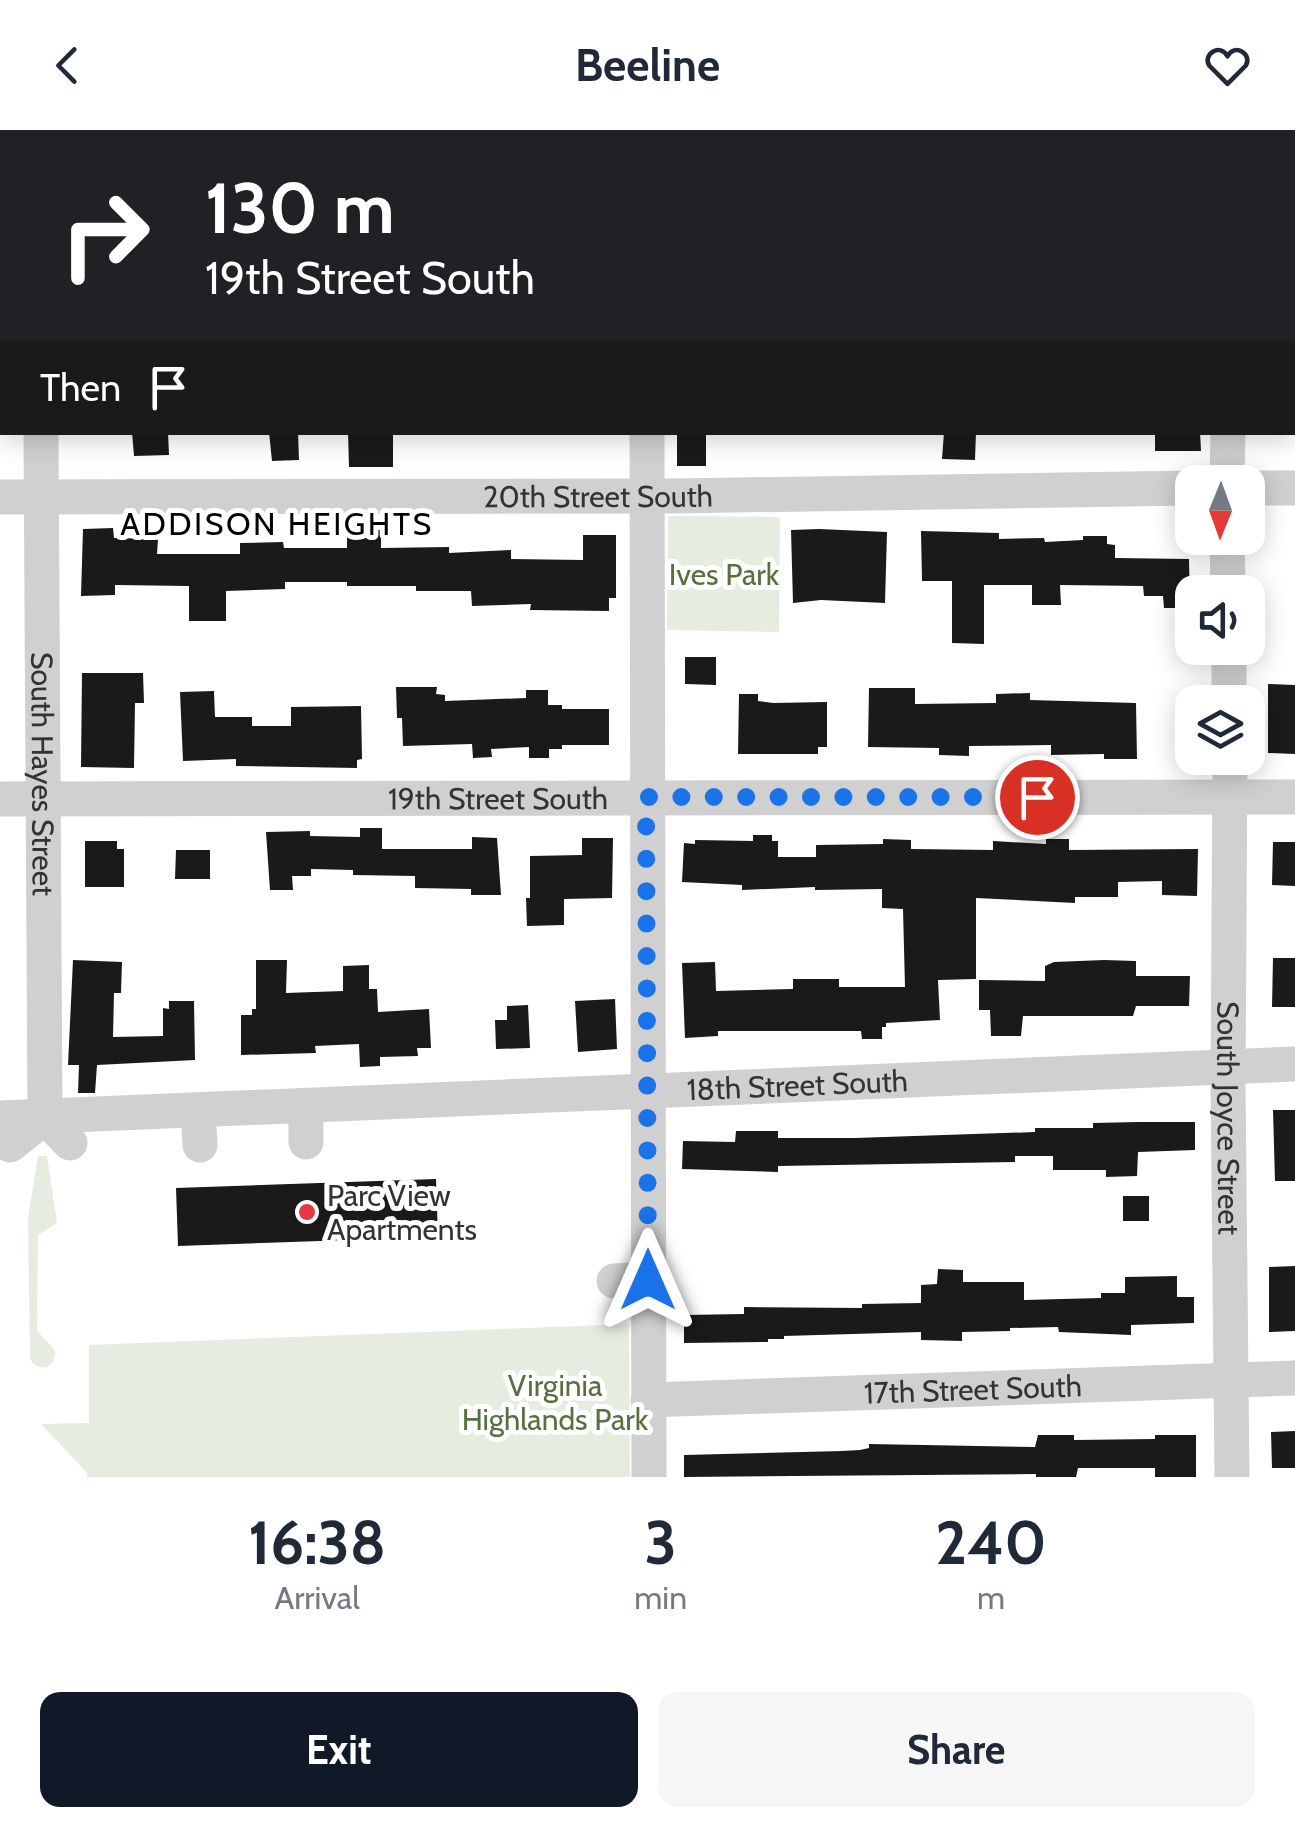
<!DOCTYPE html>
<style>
:root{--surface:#fff;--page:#f6f6f7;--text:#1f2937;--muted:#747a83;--accent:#111827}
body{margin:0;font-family:Cabin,sans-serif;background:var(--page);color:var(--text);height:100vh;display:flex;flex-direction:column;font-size:38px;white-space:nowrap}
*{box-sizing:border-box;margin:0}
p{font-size:32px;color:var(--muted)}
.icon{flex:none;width:55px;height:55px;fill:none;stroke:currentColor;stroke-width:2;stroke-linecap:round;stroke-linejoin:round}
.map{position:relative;height:1347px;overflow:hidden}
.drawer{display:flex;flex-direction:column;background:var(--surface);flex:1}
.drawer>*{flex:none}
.guide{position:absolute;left:0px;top:0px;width:1295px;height:305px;box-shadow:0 5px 25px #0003;background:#202124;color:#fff;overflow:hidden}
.needle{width:65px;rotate:181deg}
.fabs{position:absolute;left:1175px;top:335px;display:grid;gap:20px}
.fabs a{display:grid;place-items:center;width:90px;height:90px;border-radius:20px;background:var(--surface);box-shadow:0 5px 25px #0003;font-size:50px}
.pin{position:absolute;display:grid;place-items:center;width:85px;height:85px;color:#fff;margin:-42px;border:5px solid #fff;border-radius:50%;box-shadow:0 2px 10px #0007}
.me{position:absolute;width:110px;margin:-55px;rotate:0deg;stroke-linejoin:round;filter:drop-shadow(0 0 8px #0008)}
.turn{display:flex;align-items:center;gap:35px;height:210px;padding:0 40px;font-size:45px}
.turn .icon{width:130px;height:130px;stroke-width:2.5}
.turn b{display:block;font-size:70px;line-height:85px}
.then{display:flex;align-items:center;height:95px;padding:0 40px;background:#0003;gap:20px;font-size:38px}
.eta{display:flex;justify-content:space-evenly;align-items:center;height:170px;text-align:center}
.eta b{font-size:60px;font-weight:800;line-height:70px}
.action{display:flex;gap:20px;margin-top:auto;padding:20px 40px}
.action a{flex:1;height:115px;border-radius:20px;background:var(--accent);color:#fff;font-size:40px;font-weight:800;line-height:115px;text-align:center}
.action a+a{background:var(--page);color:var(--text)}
header{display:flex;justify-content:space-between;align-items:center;height:130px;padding:0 40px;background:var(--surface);font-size:45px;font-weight:800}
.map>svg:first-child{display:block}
.green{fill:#e6ecdf}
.building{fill:#1a1a1a}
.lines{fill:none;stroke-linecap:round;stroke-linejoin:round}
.minor{stroke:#d0d0d0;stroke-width:35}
.route{stroke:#1a73e8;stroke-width:18;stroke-dasharray:0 32.4}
.poi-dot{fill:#e63946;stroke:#fff;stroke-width:4}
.labels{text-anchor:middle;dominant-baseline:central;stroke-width:10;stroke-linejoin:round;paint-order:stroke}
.street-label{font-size:30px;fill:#333;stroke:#fff}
.park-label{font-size:30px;fill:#56703f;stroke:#fff}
.poi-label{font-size:30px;fill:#333;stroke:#fff;text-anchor:start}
.neighbourhood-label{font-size:32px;letter-spacing:2.5px;fill:#000;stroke:#fff}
</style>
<header><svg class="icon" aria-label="back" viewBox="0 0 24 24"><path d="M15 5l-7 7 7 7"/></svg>Beeline<svg class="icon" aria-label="heart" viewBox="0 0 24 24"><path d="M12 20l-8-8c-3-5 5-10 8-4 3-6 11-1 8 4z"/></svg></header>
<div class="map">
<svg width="1295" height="1347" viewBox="0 0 1295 1347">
<rect width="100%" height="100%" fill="#fff"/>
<g class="green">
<polygon points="668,386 780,387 779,502 667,500"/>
<path d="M38 1026H47L57 1093 38 1105 37 1201 55 1220C56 1238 40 1244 30 1229L28 1088Z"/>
<polygon points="629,1194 630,1347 86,1347 88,1344 41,1294 89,1293 89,1215"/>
</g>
<g class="building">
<polygon points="132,302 168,302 169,325 134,326"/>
<polygon points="269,302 298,302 299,330 272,331"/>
<polygon points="348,302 393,302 393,337 349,337"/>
<rect x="677" y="302" width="29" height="34"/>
<polygon points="944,302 976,302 975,330 942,329"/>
<polygon points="1155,302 1200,302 1201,321 1155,321"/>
<polygon points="113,398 114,408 158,409 157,424 240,424 240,413 283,412 284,418 347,418 347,400 381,400 381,418 449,417 449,423 511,420 511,429 583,430 583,405 616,405 616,468 609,468 609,481 530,480 531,474 472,476 471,461 416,461 416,456 347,456 347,452 285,452 285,459 226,461 226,491 189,491 189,456 115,455 115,465 81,466 83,399"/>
<polygon points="819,399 887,402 885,473 821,470 793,473 791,400"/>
<polygon points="921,401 999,403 999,409 1044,408 1045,412 1083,410 1083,406 1107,406 1107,414 1115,415 1115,428 1189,429 1190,478 1164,478 1163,466 1144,466 1143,456 1060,455 1061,475 1032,475 1032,455 984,455 984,514 952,513 952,451 922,451"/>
<polygon points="685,527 716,527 716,555 685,554"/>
<polygon points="82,543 143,543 144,573 135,573 134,638 81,637"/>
<polygon points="1268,554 1295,555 1295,624 1268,623"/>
<polygon points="396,557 437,557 436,564 445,565 445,571 526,568 526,560 548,560 548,575 562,575 562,579 609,579 609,615 562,615 562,619 549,619 549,628 529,628 529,617 491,619 492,627 473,628 472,614 403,616 402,588 397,588"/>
<polygon points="869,558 915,558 915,574 996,573 996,564 1030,563 1030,570 1136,573 1137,629 1104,629 1104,624 1051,625 1051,615 969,616 969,626 939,625 939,618 868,617"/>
<polygon points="214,561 215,587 252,587 252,596 291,596 291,577 361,576 362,629 357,630 357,638 236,636 236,629 183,631 180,562"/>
<polygon points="739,564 758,564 758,571 773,573 827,572 827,617 818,617 818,624 738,624"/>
<polygon points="360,698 382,698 382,719 472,719 472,707 497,708 501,765 471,765 471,759 415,758 415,746 353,745 353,740 311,739 311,746 292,746 293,760 270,760 266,702 310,701 310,706 360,707"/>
<polygon points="753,705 772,705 772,711 778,711 778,727 816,727 816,715 883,714 883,709 911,710 911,719 993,720 993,711 1046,714 1046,709 1069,709 1069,720 1198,719 1197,766 1162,765 1162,751 1118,752 1118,767 1075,767 1075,773 976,768 976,849 938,850 940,890 886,893 886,897 882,897 882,909 862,909 861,901 718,901 718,906 685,908 682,833 715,832 716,861 793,859 793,849 839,849 839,857 905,857 903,779 882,778 882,759 815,760 815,757 742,760 742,755 682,752 684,713 695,714 695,710 753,711"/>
<polygon points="582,708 613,708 612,768 564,769 564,795 527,796 526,768 530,768 530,726 582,725"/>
<polygon points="85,711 117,711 117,719 124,719 124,757 85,757"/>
<polygon points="1273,712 1295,712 1295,756 1272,755"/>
<polygon points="176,720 210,720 210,749 175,749"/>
<polygon points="1273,828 1295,828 1295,877 1272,877"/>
<polygon points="73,830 122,832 121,863 114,863 113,907 163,906 163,878 169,879 169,871 194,871 195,930 97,935 95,963 78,963 79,935 68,935"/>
<polygon points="256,830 287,830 286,863 343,861 343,836 369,835 369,859 377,859 378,882 429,879 431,918 417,918 418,926 380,927 380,936 360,937 359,914 315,916 316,923 241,925 241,885 252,885 252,879 256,879"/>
<polygon points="1104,830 1136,831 1136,846 1190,846 1189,876 1136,876 1133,886 1023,886 1021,906 991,906 990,880 979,880 979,850 1045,851 1045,836 1054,832"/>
<polygon points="615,869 617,919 578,922 575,871"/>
<polygon points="528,875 530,918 496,919 495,890 507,890 507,876"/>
<polygon points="1273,980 1295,980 1295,1051 1275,1051"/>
<polygon points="1138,992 1195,992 1195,1020 1138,1022 1137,1046 1106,1047 1106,1040 1053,1040 1053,1026 1015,1026 1015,1032 778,1036 778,1042 682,1039 683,1011 735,1012 736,1001 778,1001 778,1008 855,1008 1035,1002 1035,998 1093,998 1093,993"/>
<polygon points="436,1049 438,1107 178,1116 176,1058"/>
<rect x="1123" y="1066" width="26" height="25"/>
<polygon points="1295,1136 1295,1201 1269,1202 1269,1137"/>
<polygon points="938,1139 963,1140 963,1152 1024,1152 1024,1170 1101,1168 1101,1163 1125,1163 1125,1147 1177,1146 1177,1167 1194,1167 1194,1193 1131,1195 1131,1205 1059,1202 1058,1197 1010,1198 1010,1201 962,1202 962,1211 921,1210 921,1202 784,1206 784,1209 768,1209 768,1212 684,1213 684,1185 744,1184 744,1177 862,1178 862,1174 921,1173 921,1155 937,1154"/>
<polygon points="1295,1301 1295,1338 1272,1338 1271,1302"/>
<polygon points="1038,1305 1074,1305 1074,1310 1155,1309 1155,1305 1196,1305 1196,1347 1155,1347 1155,1338 1078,1338 1076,1347 1036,1347 1036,1344 684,1347 684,1325 842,1321 860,1320 869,1318 869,1314 1035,1317"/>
</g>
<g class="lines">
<g class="minor">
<polyline points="40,0 40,2"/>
<polyline points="647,0 647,2"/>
<polyline points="1232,0 1232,2"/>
<polyline points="0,49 2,49"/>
<polyline points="1292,49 1295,49"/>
<path id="s1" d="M41 302 45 987"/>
<polyline points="647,302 649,1347"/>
<polyline points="1227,352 1228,302"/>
<polyline points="1248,358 1295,358"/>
<path id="s2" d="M0 367 675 366 1192 358"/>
<polyline points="1227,408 1228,462"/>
<polyline points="1229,518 1229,572"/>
<path id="s3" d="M1230 628 1228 954 1232 1347"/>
<path id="s4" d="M0 669 1295 667"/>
<polyline points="306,976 306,1012"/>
<polyline points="198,982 200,1015"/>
<path id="s5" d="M0 988 1295 934"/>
<polyline points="10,1015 45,987 70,1013"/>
<polyline points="614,1151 647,1149"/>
<path id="s6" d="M648 1270 1295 1248"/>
</g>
</g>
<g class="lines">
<polyline class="route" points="648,1150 646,667 1037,667"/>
</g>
<circle class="poi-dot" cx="307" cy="1082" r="10"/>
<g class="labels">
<g class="street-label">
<text stroke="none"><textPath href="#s2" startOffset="598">20th Street South</textPath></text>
<text stroke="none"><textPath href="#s1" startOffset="342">South Hayes Street</textPath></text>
<text stroke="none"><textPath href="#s4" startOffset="498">19th Street South</textPath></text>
<text stroke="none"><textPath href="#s5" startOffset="798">18th Street South</textPath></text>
<text stroke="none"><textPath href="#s3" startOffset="360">South Joyce Street</textPath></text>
<text stroke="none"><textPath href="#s6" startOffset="325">17th Street South</textPath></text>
</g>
<g class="park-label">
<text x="724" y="444">Ives Park</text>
<text x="555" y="1255">Virginia<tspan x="555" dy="34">Highlands Park</tspan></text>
</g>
<g class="poi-label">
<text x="327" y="1065">Parc View<tspan x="327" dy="34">Apartments</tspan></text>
</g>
<g class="neighbourhood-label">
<text x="277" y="393">ADDISON HEIGHTS</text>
</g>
</g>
</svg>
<div class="fabs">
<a><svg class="needle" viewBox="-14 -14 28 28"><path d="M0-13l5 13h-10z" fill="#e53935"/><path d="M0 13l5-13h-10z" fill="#747a83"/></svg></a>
<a><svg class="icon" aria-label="sound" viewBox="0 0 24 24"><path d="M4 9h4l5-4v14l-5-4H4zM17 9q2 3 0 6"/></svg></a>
<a><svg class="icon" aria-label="layers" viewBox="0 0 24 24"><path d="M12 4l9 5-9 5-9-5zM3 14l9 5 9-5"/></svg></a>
</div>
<div class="pin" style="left:1037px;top:667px;background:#d93025"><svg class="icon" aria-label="arrive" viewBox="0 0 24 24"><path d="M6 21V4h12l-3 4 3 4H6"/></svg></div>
<svg class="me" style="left:648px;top:1150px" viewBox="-20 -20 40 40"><path d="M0-17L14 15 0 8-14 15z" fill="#1a73e8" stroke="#fff" stroke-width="4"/></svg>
<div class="guide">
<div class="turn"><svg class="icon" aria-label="right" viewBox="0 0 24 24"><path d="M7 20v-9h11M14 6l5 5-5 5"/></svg><div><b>130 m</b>19th Street South</div></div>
<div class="then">Then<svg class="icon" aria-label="arrive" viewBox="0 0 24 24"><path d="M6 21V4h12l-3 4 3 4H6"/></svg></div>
</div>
</div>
<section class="drawer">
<div class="eta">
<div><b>16:38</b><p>Arrival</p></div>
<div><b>3</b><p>min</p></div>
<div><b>240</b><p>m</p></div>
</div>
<div class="action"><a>Exit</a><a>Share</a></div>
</section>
